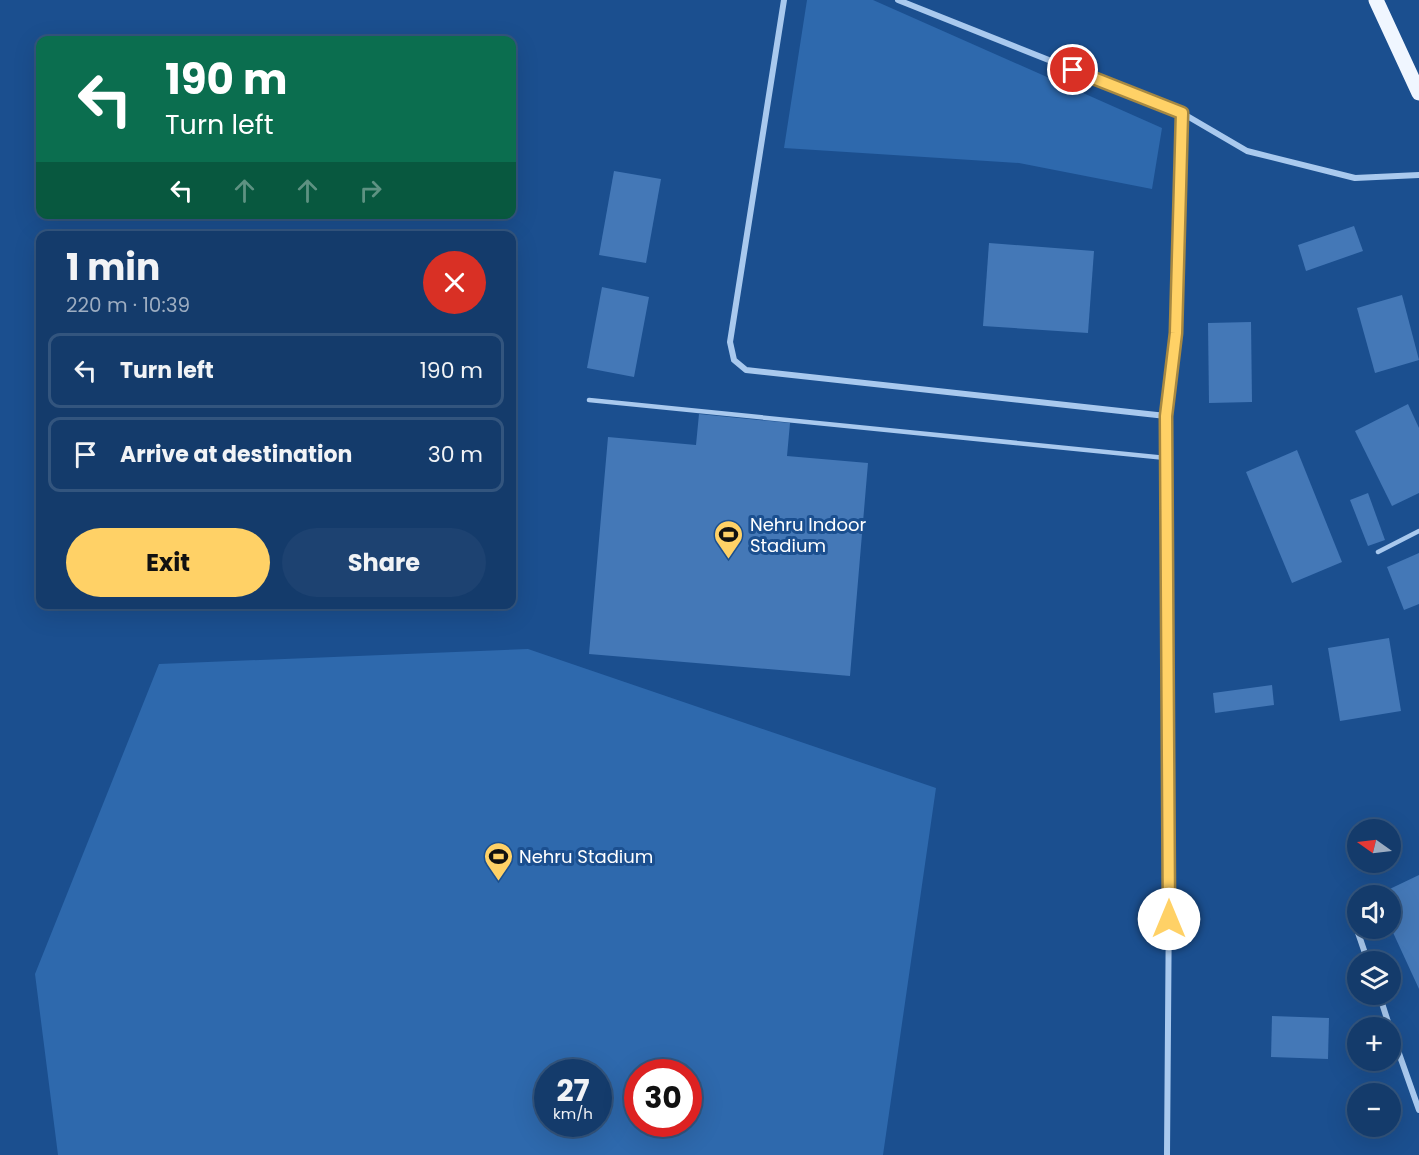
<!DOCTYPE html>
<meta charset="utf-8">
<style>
:root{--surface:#143b6b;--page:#1d4271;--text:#f1f3f6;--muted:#9dadc1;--line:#33557e;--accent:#ffd166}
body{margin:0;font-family:Poppins,sans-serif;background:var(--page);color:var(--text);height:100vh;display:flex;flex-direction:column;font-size:22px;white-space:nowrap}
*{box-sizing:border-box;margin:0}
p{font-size:20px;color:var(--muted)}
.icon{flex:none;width:33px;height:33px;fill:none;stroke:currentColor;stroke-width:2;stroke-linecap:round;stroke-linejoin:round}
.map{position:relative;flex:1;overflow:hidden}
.side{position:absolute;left:36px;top:231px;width:480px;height:378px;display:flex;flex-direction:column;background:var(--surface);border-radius:12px;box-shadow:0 6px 24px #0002,0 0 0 2px var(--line)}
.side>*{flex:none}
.top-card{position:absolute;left:36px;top:36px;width:480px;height:183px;border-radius:12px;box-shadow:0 6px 24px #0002,0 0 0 2px var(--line);background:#0b6e4f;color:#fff;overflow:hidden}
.needle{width:39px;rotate:284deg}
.tools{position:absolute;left:1347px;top:819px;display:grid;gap:12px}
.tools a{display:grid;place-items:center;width:54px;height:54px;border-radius:50%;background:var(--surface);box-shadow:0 6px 24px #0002,0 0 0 2px var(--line);font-size:30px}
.speed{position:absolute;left:534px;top:1059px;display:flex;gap:12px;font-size:30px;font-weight:700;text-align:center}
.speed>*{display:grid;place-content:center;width:78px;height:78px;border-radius:50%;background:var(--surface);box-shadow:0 6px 24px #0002,0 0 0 2px var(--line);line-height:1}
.speed small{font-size:15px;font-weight:400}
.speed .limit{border:9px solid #d22;background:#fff;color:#111}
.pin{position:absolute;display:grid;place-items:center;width:51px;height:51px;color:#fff;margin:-26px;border:3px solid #fff;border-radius:50%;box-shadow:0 2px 6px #0007}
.me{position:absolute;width:66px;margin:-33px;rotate:0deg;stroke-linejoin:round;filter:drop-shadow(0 0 4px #0008)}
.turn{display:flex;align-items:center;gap:21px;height:126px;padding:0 30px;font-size:27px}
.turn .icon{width:78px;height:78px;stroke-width:2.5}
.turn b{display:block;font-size:42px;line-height:51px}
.lanes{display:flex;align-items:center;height:57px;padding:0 30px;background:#0003;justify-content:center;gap:30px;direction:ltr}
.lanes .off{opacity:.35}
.round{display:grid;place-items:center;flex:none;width:63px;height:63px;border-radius:32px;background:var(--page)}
.head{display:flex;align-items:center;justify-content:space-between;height:102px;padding:0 30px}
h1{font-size:36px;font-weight:700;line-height:45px}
.cta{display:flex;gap:12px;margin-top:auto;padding:12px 30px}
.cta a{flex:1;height:69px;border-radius:36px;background:var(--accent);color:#111;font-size:24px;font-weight:700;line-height:69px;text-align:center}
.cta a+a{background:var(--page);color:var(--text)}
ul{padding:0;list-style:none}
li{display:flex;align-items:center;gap:18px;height:75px;margin:0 12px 9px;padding:0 18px;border:3px solid var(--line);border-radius:12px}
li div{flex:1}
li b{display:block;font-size:22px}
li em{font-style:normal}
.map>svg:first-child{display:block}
.green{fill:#2e69ad;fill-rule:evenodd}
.building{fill:#4478b7}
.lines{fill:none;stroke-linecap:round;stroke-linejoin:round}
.service{stroke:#a9c9ee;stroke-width:4.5}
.minor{stroke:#a9c9ee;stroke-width:6}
.primary{stroke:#f0f6ff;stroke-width:15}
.route-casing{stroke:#a68842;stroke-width:15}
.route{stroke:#ffd166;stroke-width:10}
.labels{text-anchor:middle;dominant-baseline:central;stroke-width:6;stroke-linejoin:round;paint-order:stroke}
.poi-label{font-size:18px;fill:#fff;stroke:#1b4f8f;text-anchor:start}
</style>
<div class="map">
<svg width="1419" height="1155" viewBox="0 0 1419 1155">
<rect width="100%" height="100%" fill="#1b4f8f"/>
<g class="green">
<polygon points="807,0 873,0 1162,128 1152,189 1019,163 784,148"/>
<path d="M528 649 936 788 883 1155H58L35 974 159 664ZM548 1072H598V1124H548ZM638 1072H688V1124H638Z"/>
</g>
<g class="building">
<polygon points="614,171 661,179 646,263 599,255"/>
<polygon points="1354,226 1363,251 1306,271 1298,245"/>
<polygon points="989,243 1094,251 1088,333 983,326"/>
<polygon points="602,287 649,297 634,377 587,368"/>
<polygon points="1402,295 1419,360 1375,373 1357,308"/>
<polygon points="1251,322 1252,402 1209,403 1208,323"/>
<polygon points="1408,404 1419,428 1419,493 1392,506 1355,431"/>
<polygon points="699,414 790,423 787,456 868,463 850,676 589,654 608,437 696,445"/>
<polygon points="1297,450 1342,562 1292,583 1246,472"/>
<polygon points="1368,493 1385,540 1368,546 1350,500"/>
<polygon points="1419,553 1419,604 1404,610 1387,567"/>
<polygon points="1389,638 1401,711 1340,721 1328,648"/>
<polygon points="1272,685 1274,705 1215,713 1213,693"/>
<polygon points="1419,875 1419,989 1390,926 1390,896 1375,896"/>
<polygon points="1272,1016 1329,1018 1328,1059 1271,1057"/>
</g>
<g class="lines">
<g class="service">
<polyline points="589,400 1166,458"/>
<polyline points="1378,552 1419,531"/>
</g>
<g class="minor">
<polyline points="784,0 730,342 734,360 746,370 1166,416"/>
<polyline points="898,0 1182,113"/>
<polyline points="1353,918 1368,962"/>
<polyline points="1379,994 1390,1028"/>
<polyline points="1390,1028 1419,1110"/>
<polyline points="1167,1155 1169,895 1166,416 1175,333 1182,113 1247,151 1355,178 1419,175"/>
</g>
<polyline class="primary" points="1376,0 1419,93"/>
</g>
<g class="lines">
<defs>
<polyline id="route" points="1073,70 1182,113 1176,333 1166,416 1169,919"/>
</defs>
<use href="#route" class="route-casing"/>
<use href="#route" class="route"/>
</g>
<defs>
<symbol id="stadium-pin" viewBox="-11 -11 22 30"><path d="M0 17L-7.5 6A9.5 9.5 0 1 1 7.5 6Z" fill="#ffd166" stroke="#1b4f8f"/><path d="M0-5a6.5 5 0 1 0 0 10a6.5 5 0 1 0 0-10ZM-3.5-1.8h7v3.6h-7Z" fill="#111"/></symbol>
</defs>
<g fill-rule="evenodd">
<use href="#stadium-pin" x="712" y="518" width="33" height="45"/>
<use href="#stadium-pin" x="482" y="840" width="33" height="45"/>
</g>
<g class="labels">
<g class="poi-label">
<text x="750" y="524">Nehru Indoor<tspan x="750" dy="21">Stadium</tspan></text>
<text x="519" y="856">Nehru Stadium</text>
</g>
</g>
</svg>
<div class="tools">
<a><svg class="needle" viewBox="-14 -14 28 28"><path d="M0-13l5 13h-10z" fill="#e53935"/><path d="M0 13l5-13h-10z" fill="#9dadc1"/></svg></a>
<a><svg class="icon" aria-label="sound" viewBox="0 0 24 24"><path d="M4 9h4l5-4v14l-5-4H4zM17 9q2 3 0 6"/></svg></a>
<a><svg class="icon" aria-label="layers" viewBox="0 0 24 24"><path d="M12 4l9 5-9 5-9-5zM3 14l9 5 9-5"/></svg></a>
<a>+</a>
<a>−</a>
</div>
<div class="speed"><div>27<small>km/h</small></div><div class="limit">30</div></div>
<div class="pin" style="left:1073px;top:70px;background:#d93025"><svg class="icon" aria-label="arrive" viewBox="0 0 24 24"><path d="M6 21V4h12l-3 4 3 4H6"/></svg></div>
<svg class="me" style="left:1169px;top:919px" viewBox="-20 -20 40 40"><circle r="19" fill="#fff"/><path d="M0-13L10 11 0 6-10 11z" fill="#ffd166"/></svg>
<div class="top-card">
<div class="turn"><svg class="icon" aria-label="left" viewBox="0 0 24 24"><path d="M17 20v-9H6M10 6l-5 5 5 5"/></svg><div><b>190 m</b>Turn left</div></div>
<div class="lanes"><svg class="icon" aria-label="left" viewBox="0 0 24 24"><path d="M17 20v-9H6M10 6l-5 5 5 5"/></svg><svg class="icon off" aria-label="ahead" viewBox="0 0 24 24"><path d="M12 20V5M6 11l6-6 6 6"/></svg><svg class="icon off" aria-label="ahead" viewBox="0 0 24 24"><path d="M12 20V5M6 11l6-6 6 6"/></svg><svg class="icon off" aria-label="right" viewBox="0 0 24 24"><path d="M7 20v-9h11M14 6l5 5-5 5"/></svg></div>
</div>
<section class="side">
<div class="head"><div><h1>1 min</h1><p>220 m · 10:39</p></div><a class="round" style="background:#d93025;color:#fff"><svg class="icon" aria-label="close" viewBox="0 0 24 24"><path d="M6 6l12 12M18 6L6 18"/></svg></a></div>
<ul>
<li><svg class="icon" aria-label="left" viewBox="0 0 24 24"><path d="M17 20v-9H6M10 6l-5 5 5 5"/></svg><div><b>Turn left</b></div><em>190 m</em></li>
<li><svg class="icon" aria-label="arrive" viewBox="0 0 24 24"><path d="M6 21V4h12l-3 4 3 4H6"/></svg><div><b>Arrive at destination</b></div><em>30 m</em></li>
</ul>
<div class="cta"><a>Exit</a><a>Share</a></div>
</section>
</div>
